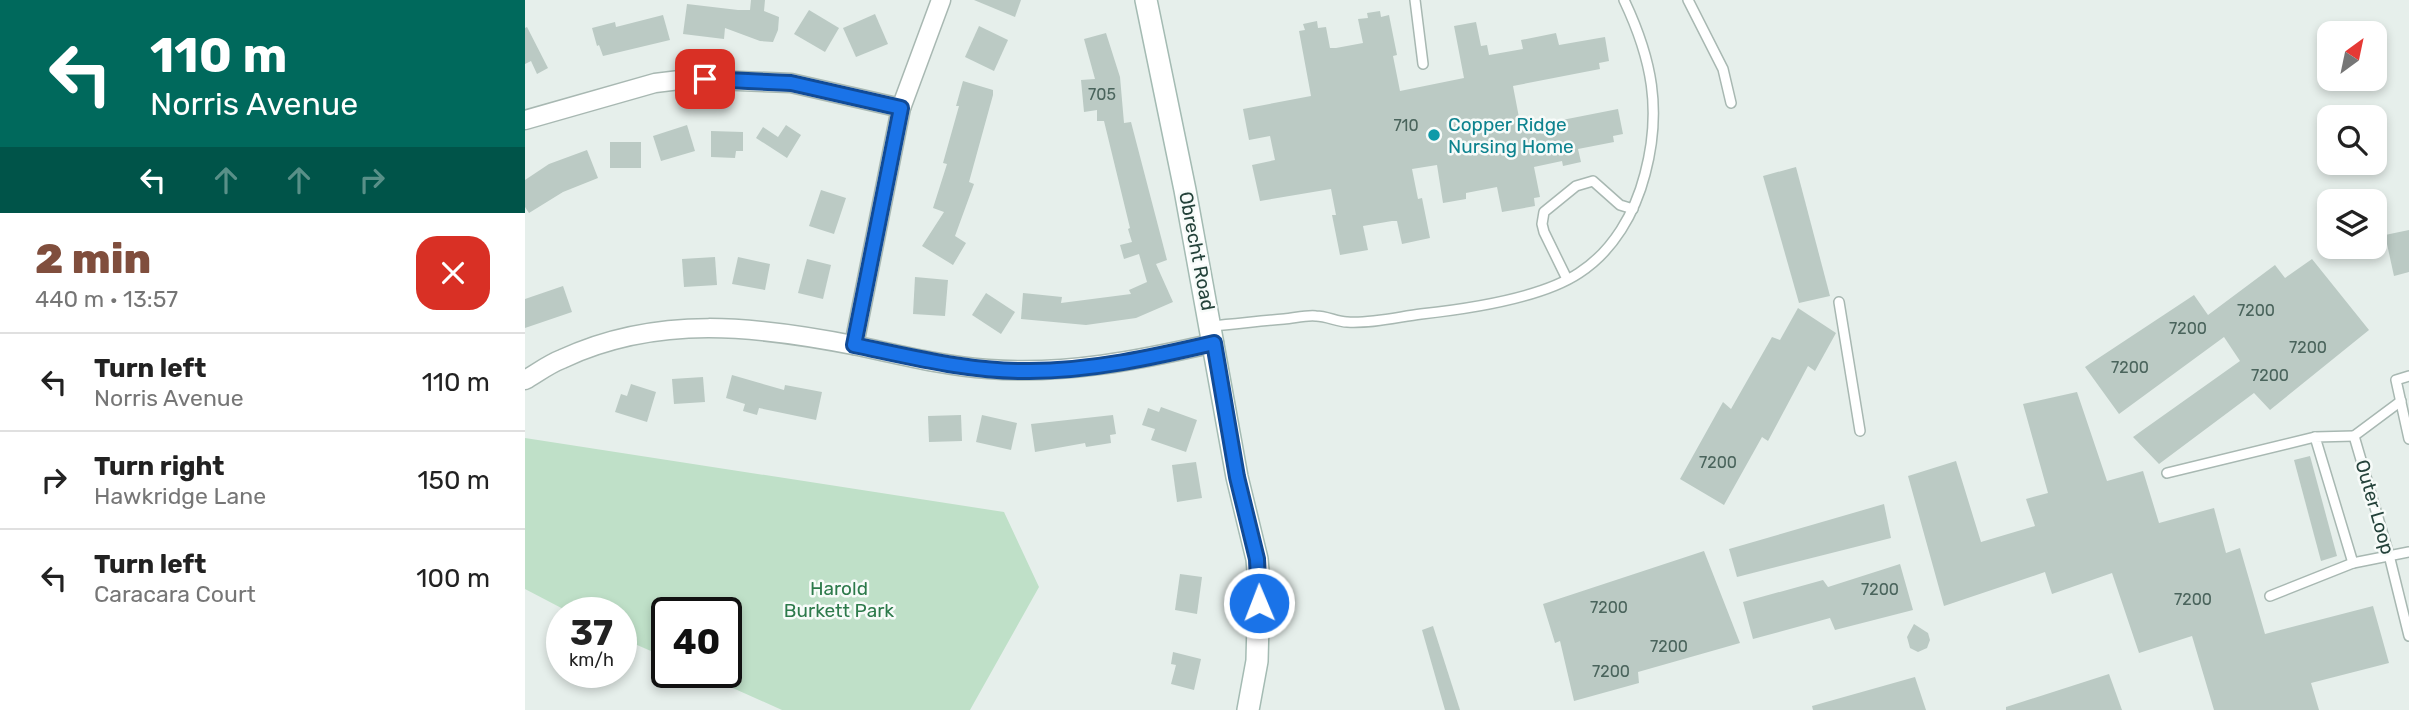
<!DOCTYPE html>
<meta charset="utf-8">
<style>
:root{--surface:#fff;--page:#f6f6f6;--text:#222;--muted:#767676;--line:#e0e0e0;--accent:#804e3d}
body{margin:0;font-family:Rubik,sans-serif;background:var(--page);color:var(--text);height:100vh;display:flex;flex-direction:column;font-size:26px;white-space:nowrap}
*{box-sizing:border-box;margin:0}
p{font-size:23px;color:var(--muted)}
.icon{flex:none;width:38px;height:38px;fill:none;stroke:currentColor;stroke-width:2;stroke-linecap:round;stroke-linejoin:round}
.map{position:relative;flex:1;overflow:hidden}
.sheet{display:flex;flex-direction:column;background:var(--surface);width:525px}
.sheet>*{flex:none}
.guide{background:#00695c;color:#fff;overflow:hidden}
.needle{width:46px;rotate:33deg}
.tools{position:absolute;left:1792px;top:21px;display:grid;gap:14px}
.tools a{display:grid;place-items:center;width:70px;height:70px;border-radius:14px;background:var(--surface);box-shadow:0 4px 10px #0003;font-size:35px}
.speed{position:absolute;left:21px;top:597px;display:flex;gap:14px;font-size:35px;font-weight:700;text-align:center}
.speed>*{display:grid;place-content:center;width:91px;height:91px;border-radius:50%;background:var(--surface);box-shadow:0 4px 10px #0003;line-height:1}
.speed small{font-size:18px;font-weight:400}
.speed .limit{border:4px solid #111;border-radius:10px;background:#fff;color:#111}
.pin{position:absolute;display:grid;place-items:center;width:60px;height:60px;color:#fff;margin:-30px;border-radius:14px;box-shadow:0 4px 10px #0006}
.me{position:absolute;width:77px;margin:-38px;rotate:359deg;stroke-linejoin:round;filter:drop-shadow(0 0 5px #0008)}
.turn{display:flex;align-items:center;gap:24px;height:147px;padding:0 35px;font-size:32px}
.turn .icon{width:91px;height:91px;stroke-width:2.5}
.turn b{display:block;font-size:49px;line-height:60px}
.lanes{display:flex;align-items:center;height:66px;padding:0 35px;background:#0003;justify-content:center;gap:35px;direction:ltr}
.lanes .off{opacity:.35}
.round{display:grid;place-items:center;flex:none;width:74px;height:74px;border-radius:21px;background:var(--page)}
.summary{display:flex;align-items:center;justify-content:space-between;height:119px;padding:0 35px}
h1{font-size:42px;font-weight:800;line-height:52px;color:var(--accent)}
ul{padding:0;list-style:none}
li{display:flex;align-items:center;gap:21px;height:98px;padding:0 35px;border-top:2px solid var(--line)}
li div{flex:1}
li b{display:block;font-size:26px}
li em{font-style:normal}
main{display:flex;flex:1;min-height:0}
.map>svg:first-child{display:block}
.green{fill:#bfe0c8}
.building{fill:#bbcac4}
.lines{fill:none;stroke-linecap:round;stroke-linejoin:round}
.lane-casing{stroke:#a8b8b2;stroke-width:12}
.street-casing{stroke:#a8b8b2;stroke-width:21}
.secondary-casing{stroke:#a4bbb3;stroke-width:24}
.lane{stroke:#fff;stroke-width:9}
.street{stroke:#fff;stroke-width:18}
.secondary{stroke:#fff;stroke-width:21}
.route-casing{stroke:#114b97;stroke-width:18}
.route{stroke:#1a73e8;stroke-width:12}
.culture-dot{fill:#0f9aa8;stroke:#f7fbf9;stroke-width:2.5}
.labels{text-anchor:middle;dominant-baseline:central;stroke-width:5;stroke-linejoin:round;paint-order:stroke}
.number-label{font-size:16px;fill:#4a645c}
.culture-label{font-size:19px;fill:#0d838f;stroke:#f7fbf9;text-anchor:start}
.street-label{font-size:19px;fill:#24423a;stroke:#f7fbf9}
.park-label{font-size:19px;fill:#2d7a4b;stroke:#f7fbf9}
</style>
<main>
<section class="sheet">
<div class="guide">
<div class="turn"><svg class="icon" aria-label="left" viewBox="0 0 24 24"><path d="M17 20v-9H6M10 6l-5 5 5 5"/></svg><div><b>110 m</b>Norris Avenue</div></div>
<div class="lanes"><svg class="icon" aria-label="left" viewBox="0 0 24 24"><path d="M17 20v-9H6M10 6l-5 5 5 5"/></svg><svg class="icon off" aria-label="ahead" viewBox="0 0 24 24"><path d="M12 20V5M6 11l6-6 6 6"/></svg><svg class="icon off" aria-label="ahead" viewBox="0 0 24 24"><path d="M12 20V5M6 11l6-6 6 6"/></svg><svg class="icon off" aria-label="right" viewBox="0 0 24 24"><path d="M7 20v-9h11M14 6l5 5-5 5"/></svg></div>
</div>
<div class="summary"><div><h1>2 min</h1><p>440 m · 13:57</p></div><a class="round" style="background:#d93025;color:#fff"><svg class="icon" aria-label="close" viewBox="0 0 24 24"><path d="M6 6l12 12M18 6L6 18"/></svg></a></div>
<ul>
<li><svg class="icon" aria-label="left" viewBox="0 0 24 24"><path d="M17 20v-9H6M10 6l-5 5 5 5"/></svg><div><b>Turn left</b><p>Norris Avenue</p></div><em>110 m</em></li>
<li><svg class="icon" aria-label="right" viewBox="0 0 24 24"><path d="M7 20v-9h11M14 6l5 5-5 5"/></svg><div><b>Turn right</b><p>Hawkridge Lane</p></div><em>150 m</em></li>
<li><svg class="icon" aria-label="left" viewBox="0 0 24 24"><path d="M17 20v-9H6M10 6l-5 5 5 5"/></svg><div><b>Turn left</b><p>Caracara Court</p></div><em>100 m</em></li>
</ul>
</section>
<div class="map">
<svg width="1884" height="710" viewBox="0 0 1884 710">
<rect width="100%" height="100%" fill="#e6efeb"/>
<polygon class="green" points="0,438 479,512 514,587 445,710 257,710 172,672 201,672 201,612 142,612 142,658 96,638 96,612 44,612 0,589"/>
<g class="building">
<polygon points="226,0 240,0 239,11 254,17 253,30 248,42 235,41 200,28 199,39 158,34 162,4 213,10 225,10"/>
<polygon points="449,0 496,0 490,17"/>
<polygon points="284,10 314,28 300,52 269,34"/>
<polygon points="855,11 856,17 864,15 872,55 868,56 875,91 939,78 929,26 951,22 956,46 962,45 964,55 998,49 996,40 1031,33 1034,45 1080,37 1084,61 1074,63 1075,69 988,86 996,128 1093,109 1098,134 1088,136 1089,142 1053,149 1056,162 1038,166 1037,161 1009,167 1015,197 1009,198 1010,206 977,212 972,187 941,193 941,199 918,203 912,165 887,169 893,199 897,198 905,238 877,244 872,221 867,221 838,226 843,250 815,255 807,215 811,215 806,189 735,201 727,165 750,160 745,136 724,140 718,109 786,96 774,31 780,30 778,24 792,21 793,28 801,27 805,48 811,48 838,43 833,19 843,18 842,13"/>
<polygon points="350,14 363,44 331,57 318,28"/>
<polygon points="138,15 145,40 78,56 74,45 72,46 67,28 90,22 91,27"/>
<polygon points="454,26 483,40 469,71 440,57"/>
<polygon points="2,27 23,68 12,74 6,61 0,64 0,28"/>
<polygon points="581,33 595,77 599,123 606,122 642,260 631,264 648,302 611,318 561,325 496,319 498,293 537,297 536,303 606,294 604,290 622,282 614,254 599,259 595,245 607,242 603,229 605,228 579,121 572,121 572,110 559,112 556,80 570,79 559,39"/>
<polygon points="438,81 468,90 468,95 444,182 449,184 430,236 441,243 428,265 397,246 419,212 408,208 422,164 418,163 434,106 431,106"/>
<polygon points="162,125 170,151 136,161 128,136"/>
<polygon points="261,125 276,135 262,158 231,138 238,127 253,137"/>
<polygon points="186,131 218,132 218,151 211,151 210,158 186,157"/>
<rect x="85" y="142" width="31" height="26"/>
<polygon points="62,150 73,178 38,192 4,213 0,207 0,180 24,164"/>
<polygon points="1271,167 1305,296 1274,303 1238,176"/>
<polygon points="296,190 321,198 309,234 284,226"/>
<polygon points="1884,230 1884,272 1869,276 1860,235"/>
<polygon points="190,257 192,285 159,287 157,259"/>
<polygon points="213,257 245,264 240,290 207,284"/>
<polygon points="282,259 306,265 298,299 273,293"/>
<polygon points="1787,259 1844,330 1745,410 1729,393 1634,464 1608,437 1715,361 1699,337 1594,414 1560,367 1669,295 1683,315 1750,265 1760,278"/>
<polygon points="390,277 423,280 420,316 388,314"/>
<polygon points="38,286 47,312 0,328 0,299"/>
<polygon points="461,293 490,312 476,334 447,315"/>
<polygon points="1273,308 1311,333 1290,371 1283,366 1243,441 1237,437 1199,505 1155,479 1198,402 1206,409 1247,337 1255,340"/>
<polygon points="207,375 259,390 260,385 297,392 291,420 234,408 232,415 218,411 220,404 201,398"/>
<polygon points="178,377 180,402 149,404 147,379"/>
<polygon points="106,384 131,392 122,422 90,412 96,394 102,396"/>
<polygon points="1552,392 1582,481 1618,471 1634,523 1689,508 1701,553 1715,548 1740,634 1848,606 1864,663 1786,683 1794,710 1689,710 1667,636 1614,653 1587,573 1527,594 1520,572 1419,606 1383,476 1431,461 1456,542 1510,526 1501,499 1523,493 1498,404"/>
<polygon points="636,407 672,420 661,452 626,440 630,429 617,425 623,408 634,412"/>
<polygon points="436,415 437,441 404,442 403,416"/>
<polygon points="457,415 492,423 486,450 451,442"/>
<polygon points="588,415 591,434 585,435 586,443 561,447 560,443 510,452 506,424"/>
<polygon points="1785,456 1812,556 1796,561 1769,460"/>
<polygon points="671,462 677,498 652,502 647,465"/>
<polygon points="1359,504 1366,538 1212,577 1204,549"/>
<polygon points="1179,551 1215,643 1113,672 1114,683 1049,701 1035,641 1030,643 1018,604"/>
<polygon points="1375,564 1388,610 1310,630 1305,618 1228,639 1218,602 1298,580 1303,587"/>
<polygon points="655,574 677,577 672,614 650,610"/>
<polygon points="1389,624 1403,633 1405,640 1402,648 1393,652 1385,648 1382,637"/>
<polygon points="908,626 935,710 920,710 897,630"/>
<polygon points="648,652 676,659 669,690 646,684 651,665 646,664"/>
<polygon points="1584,674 1597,710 1481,710 1481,707"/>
<polygon points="1390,677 1401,710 1288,710 1287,706"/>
</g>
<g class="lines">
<defs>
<g id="lane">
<polyline points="890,0 898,64"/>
<polyline points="1163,0 1198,69 1206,103"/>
<polyline points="1042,279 1019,232 1017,224 1019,212 1051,186 1068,181 1095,205 1108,209"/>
<polyline points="1314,302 1335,431"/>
<path d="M686 326C710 324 735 321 759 319 770 318 781 315 791 316 802 316 812 322 822 322 844 324 873 317 896 314 942 309 1015 299 1054 273 1088 251 1110 213 1120 174 1137 110 1127 59 1099 0"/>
<polyline points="1884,376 1871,380 1884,439"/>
<polyline points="1876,401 1829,436 1864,555 1884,636"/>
<polyline points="1829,436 1790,437 1828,563 1884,552"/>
<polyline points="1642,473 1790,437"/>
<polyline points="1745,596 1828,563"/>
</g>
<g id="street">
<polyline points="0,120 130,83 163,79 266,83 376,108"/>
<polyline points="329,345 376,108 416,0"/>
<path d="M0 380C12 373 24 364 37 359 133 314 232 326 333 346 376 355 419 366 463 369 540 375 615 360 689 343"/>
</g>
<polyline id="secondary" points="621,0 660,190 712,477 732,559 734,583 732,661 723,710"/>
</defs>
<use href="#lane" class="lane-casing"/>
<use href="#street" class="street-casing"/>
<use href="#secondary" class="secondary-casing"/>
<use href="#lane" class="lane"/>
<use href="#street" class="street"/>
<use href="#secondary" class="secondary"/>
</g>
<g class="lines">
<defs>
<path id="route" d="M180 79 266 83 376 108 329 345C387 357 445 372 504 371 566 371 629 357 689 343L712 477 732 559 734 603"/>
</defs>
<use href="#route" class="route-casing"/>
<use href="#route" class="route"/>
</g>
<circle class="culture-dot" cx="909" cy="135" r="7"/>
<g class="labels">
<g class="number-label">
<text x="577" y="94">705</text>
<text x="881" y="125">710</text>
<text x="1731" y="310">7200</text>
<text x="1663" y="328">7200</text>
<text x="1783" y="347">7200</text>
<text x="1605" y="367">7200</text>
<text x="1745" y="375">7200</text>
<text x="1193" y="462">7200</text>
<text x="1355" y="589">7200</text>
<text x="1668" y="599">7200</text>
<text x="1084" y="607">7200</text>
<text x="1144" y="646">7200</text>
<text x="1086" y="671">7200</text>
</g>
<g class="culture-label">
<text x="923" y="124">Copper Ridge<tspan x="923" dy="22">Nursing Home</tspan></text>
</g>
<g class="street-label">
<text transform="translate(672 251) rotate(79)">Obrecht Road</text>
<text transform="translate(1850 507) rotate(74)">Outer Loop</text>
</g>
<g class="park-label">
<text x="314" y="588">Harold<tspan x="314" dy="22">Burkett Park</tspan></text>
</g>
</g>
</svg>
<div class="tools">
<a><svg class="needle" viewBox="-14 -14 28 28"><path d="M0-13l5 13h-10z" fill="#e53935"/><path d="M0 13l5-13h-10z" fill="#767676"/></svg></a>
<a><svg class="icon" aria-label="search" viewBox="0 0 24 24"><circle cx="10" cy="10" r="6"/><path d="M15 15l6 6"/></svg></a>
<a><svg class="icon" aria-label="layers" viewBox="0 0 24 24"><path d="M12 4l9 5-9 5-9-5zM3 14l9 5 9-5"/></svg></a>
</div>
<div class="speed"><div>37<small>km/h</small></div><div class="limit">40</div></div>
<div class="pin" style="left:180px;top:79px;background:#d93025"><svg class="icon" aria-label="arrive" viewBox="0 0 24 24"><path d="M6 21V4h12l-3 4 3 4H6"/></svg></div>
<svg class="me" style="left:734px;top:603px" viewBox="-20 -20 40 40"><circle r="17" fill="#1a73e8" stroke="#fff" stroke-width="3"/><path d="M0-11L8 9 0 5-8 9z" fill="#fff"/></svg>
</div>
</main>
